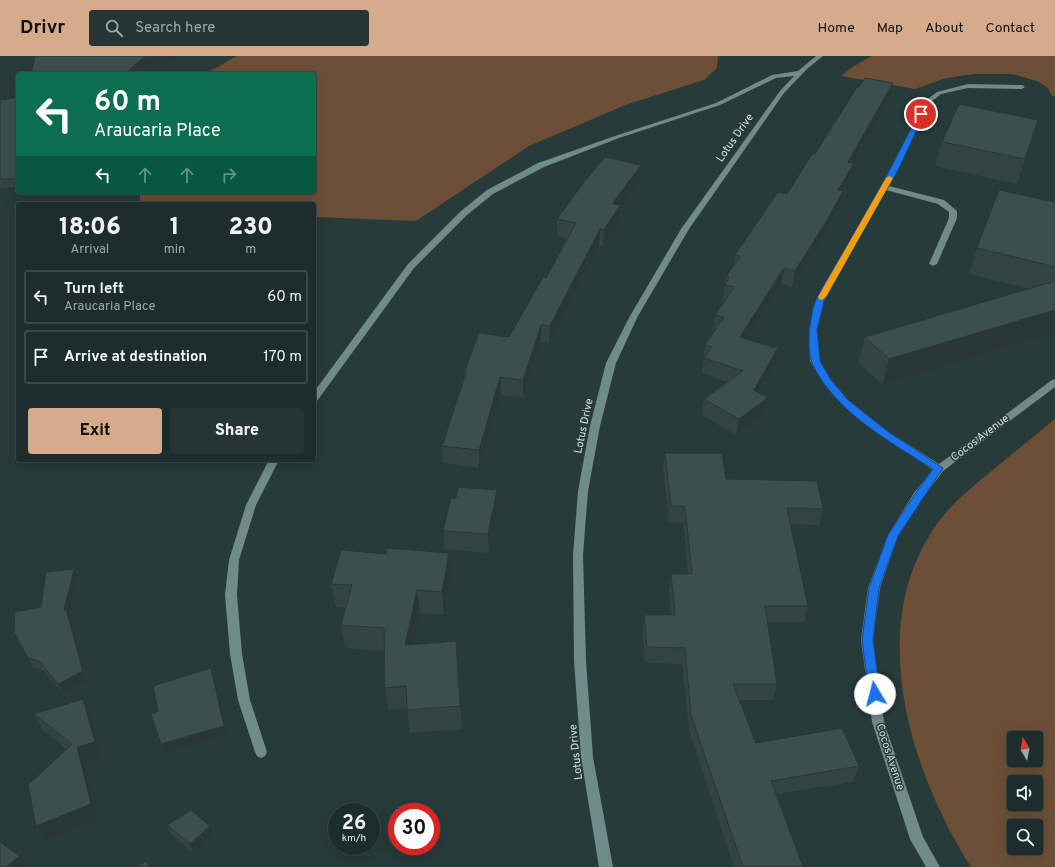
<!DOCTYPE html>
<style>
:root{--surface:#1d2c2c;--page:#253434;--text:#f1f3f6;--muted:#a0a7a9;--line:#3b4848;--accent:#d6ab8b}
body{margin:0;font-family:Overpass,sans-serif;background:var(--page);color:var(--text);height:100vh;display:flex;flex-direction:column;font-size:15px;white-space:nowrap}
*{box-sizing:border-box;margin:0}
p{font-size:13px;color:var(--muted)}
.icon{flex:none;width:22px;height:22px;fill:none;stroke:currentColor;stroke-width:2;stroke-linecap:round;stroke-linejoin:round}
.map{position:relative;flex:1;overflow:hidden}
.drawer{position:absolute;left:16px;top:146px;width:300px;height:260px;display:flex;flex-direction:column;background:var(--surface);border-radius:4px;box-shadow:0 4px 16px #0002,0 0 0 1px var(--line)}
.drawer>*{flex:none}
.guide{position:absolute;left:16px;top:16px;width:300px;height:122px;border-radius:4px;box-shadow:0 4px 16px #0002,0 0 0 1px var(--line);background:#0b6e4f;color:#fff;overflow:hidden}
.needle{width:26px;rotate:350deg}
.buttons{position:absolute;left:1007px;top:675px;display:grid;gap:8px}
.buttons a{display:grid;place-items:center;width:36px;height:36px;border-radius:4px;background:var(--surface);box-shadow:0 4px 16px #0002,0 0 0 1px var(--line);font-size:20px}
.speed{position:absolute;left:328px;top:747px;display:flex;gap:8px;font-size:20px;font-weight:700;text-align:center}
.speed>*{display:grid;place-content:center;width:52px;height:52px;border-radius:50%;background:var(--surface);box-shadow:0 4px 16px #0002,0 0 0 1px var(--line);line-height:1}
.speed small{font-size:10px;font-weight:400}
.speed .limit{border:6px solid #d22;background:#fff;color:#111}
.pin{position:absolute;display:grid;place-items:center;width:34px;height:34px;color:#fff;margin:-17px;border:2px solid #fff;border-radius:50%;box-shadow:0 1px 4px #0007}
.me{position:absolute;width:44px;margin:-22px;rotate:352deg;stroke-linejoin:round;filter:drop-shadow(0 0 3px #0008)}
.turn{display:flex;align-items:center;gap:14px;height:84px;padding:0 12px;font-size:18px}
.turn .icon{width:52px;height:52px;stroke-width:2.5}
.turn b{display:block;font-size:28px;line-height:34px}
.lanes{display:flex;align-items:center;height:38px;padding:0 12px;background:#0003;justify-content:center;gap:20px;direction:ltr}
.lanes .off{opacity:.35}
.eta{display:flex;justify-content:space-evenly;align-items:center;height:68px;text-align:center}
.eta b{font-size:24px;font-weight:800;line-height:28px}
.primary-button{display:flex;gap:8px;margin-top:auto;padding:8px 12px}
.primary-button a{flex:1;height:46px;border-radius:4px;background:var(--accent);color:#111;font-size:16px;font-weight:800;line-height:46px;text-align:center}
.primary-button a+a{background:var(--page);color:var(--text)}
ul{padding:0;list-style:none}
li{display:flex;align-items:center;gap:12px;height:54px;margin:0 8px 6px;padding:0 4px;border:2px solid var(--line);border-radius:4px}
li div{flex:1}
li b{display:block;font-size:15px}
li em{font-style:normal}
header{display:flex;align-items:center;gap:24px;box-sizing:border-box;height:56px;padding:0 20px;background:var(--accent);color:#111}
header strong{font-size:19px}
nav{display:flex;gap:22px;margin-inline-start:auto;font-size:14px}
.search{width:280px;height:36px;background:var(--page);display:flex;align-items:center;gap:10px;box-sizing:border-box;padding:0 14px;border-radius:4px;color:var(--muted);font-size:15px}
.map>svg:first-child{display:block}
.green{fill:#6c4f36;fill-rule:evenodd}
.lines{fill:none;stroke-linecap:round;stroke-linejoin:round}
.minor{fill:#708b89;fill-rule:evenodd}
.wall{fill:#334543}
.shaded-wall{fill:#293837}
.building{fill:#3b504e;stroke:#293837}
.route{fill:#1a73e8;stroke:#114b97}
.slow{fill:#f59e0b}
.labels{text-anchor:middle;dominant-baseline:central;stroke-width:3;stroke-linejoin:round;paint-order:stroke}
.street-label{font-size:11px;fill:#d6e2e1;stroke:#273b3a}
</style>
<header>
<strong>Drivr</strong>
<div class="search"><svg class="icon" aria-label="search" viewBox="0 0 24 24"><circle cx="10" cy="10" r="6"/><path d="M15 15l6 6"/></svg>Search here</div>
<nav><a>Home</a><a>Map</a><a>About</a><a>Contact</a></nav>
</header>
<div class="map">
<svg width="1055" height="811" viewBox="0 0 1055 811">
<rect width="100%" height="100%" fill="#273b3a"/>
<g class="green">
<polygon points="237,0 718,0 717,12 704,24 628,48 529,90 416,165 314,161 314,148 140,148 140,136 314,136 314,18 205,18"/>
<polygon points="872,0 1055,0 1055,40 1052,40 1048,32 1037,25 1012,18 976,18 959,20 943,23 915,33 841,20 854,10"/>
<path d="M1055 363V811H971C908 712 862 562 943 460 958 442 976 428 994 413 1014 396 1035 380 1055 363ZM1014 682H1036V704H1014ZM1014 726H1036V748H1014ZM1014 770H1036V792H1014Z"/>
</g>
<g class="lines">
<g class="minor">
<polygon points="816,0 823,0 807,13 784,37 689,173 638,260 616,307 600,370 588,435 583,499 586,605 593,701 613,811 599,811 581,701 574,605 573,499 578,435 590,370 606,307 630,260 681,173 780,35 794,20 776,22 720,49 619,82 544,111 493,138 467,159 414,212 317,345 314,346 314,336 408,208 461,155 487,134 538,107 615,80 716,47 772,19 798,15"/>
<polygon points="968,28 1022,29 1025,31 1022,33 968,32 941,38 931,46 889,130 944,144 957,155 957,162 937,208 933,210 929,208 949,162 949,156 938,148 886,134 824,245 817,274 820,305 831,324 848,344 887,375 939,408 1052,324 1055,323 1055,331 943,415 922,443 898,480 880,532 873,584 884,666 923,781 940,811 926,811 910,783 872,666 861,584 868,532 888,479 914,437 933,414 881,379 842,348 824,328 810,305 809,274 816,245 891,112 925,45 937,36"/>
<polygon points="269,404 279,404 256,449 239,504 237,539 242,598 250,644 267,696 265,700 261,702 257,700 255,696 238,644 230,598 225,539 229,504 246,449"/>
</g>
</g>
<g class="wall">
<polygon points="18,41 18,131 0,132 0,44"/>
<polygon points="890,41 853,107 854,107 851,122 842,137 839,150 824,179 792,231 781,228 747,283 775,292 780,288 777,304 758,337 768,342 765,358 736,379 702,359 704,343 727,326 702,317 705,289 715,275 713,275 715,259 725,245 723,244 726,221 734,210 735,199 787,138 815,98"/>
<polygon points="1038,64 1017,128 935,110 942,86"/>
<polygon points="641,109 640,125 620,153 619,166 603,190 599,190 549,288 541,286 523,342 501,339 479,412 443,407 442,390 464,323 464,317 509,281 546,222 567,183 557,180 557,163"/>
<polygon points="1055,146 1055,277 882,329 858,306 865,281 1030,233 969,218 977,192"/>
<polygon points="665,397 726,423 823,453 819,469 790,468 808,550 804,566 767,566 777,628 773,644 739,644 756,687 859,710 853,726 776,738 803,811 734,811 689,674 682,608 645,607 643,575 644,559 671,559 669,534 671,518 688,518 683,466 669,466 663,413"/>
<polygon points="497,452 489,497 445,493 443,475"/>
<polygon points="451,520 444,559 420,557 413,588 456,585 462,673 410,677 407,653 388,654 385,632 384,595 345,592 341,569 346,552 336,551 331,528"/>
<polygon points="78,522 69,558 71,562 87,625 63,637 44,615 33,611 14,576 41,551"/>
<polygon points="34,658 91,659 103,703 85,707 99,764 45,785 36,770 66,693 43,674"/>
<polygon points="167,769 213,778 193,797 170,778"/>
</g>
<g class="shaded-wall">
<polygon points="151,0 178,0 178,3 146,9 136,18 125,18 144,1"/>
<polygon points="893,27 890,41 845,121 848,106"/>
<polygon points="854,107 851,122 842,137 839,150 824,179 792,231 795,215 838,134"/>
<polygon points="641,109 640,125 620,153 619,166 603,190 604,174 613,148 615,144"/>
<polygon points="600,173 599,190 549,288 550,270"/>
<polygon points="784,212 781,228 738,297 740,281"/>
<polygon points="1055,254 1055,277 882,329 889,303"/>
<polygon points="541,269 541,286 523,342 523,324"/>
<polygon points="780,288 777,304 751,350 754,334"/>
<polygon points="500,321 501,339 479,412 479,394"/>
<polygon points="768,342 765,358 736,379 739,363"/>
<polygon points="497,434 497,452 489,497 488,478"/>
<polygon points="449,497 451,520 444,559 442,536"/>
<polygon points="74,513 78,522 69,558 71,562 87,625 63,637 58,628 64,554"/>
<polygon points="417,534 420,557 408,612 405,589"/>
<polygon points="211,612 214,621 227,679 165,697 161,688"/>
<polygon points="83,643 91,659 103,703 85,707 99,764 45,785 36,770 77,691"/>
<polygon points="210,770 213,778 193,797 190,788"/>
<polygon points="19,800 24,808 21,811 7,811"/>
</g>
<g class="building">
<polygon points="35,0 151,0 144,1 125,18 31,18"/>
<polygon points="865,22 893,27 848,106 854,107 838,134 843,135 827,164 795,215 784,212 740,281 775,292 780,288 754,334 768,342 739,363 704,343 743,315 704,302 712,291 705,289 724,261 715,259 734,231 725,229 729,222 726,221 740,200 735,199 778,136 787,138 812,98 815,98 857,31 859,31"/>
<polygon points="18,41 18,123 0,123 0,44"/>
<polygon points="959,48 1038,64 1025,103 942,86"/>
<polygon points="605,101 641,109 615,144 613,148 620,149 604,174 600,173 550,270 541,269 523,324 500,321 479,394 442,390 466,317 464,317 479,277 509,281 543,221 546,222 576,167 557,163 584,126"/>
<polygon points="999,134 1055,146 1055,211 977,192"/>
<polygon points="1055,225 1055,254 889,303 865,281"/>
<polygon points="665,397 722,397 726,423 817,425 823,453 787,452 808,550 765,550 777,628 733,628 756,687 842,672 859,710 771,725 803,811 743,811 691,659 685,592 647,591 644,559 675,559 671,518 692,518 685,450 671,450"/>
<polygon points="458,431 497,434 488,478 443,475 451,442 456,442"/>
<polygon points="387,492 449,497 442,536 417,534 405,589 456,585 460,650 407,654 406,630 385,632 384,572 341,569 352,529 331,528 341,494 386,498"/>
<polygon points="74,513 64,554 66,553 83,615 58,628 39,605 28,602 14,576 15,556 41,551 46,516"/>
<polygon points="211,612 224,670 161,688 151,658 158,655 153,630"/>
<polygon points="83,643 95,686 77,691 91,748 36,770 28,729 72,688 34,658"/>
<polygon points="191,754 210,770 190,788 167,769"/>
<polygon points="0,786 19,800 7,811 0,811"/>
<polygon points="146,805 150,811 137,811"/>
</g>
<path class="route" d="M921 56 924 58 899 112 824 245 817 274 820 305 831 324 848 344 887 375 943 412 898 480 879 532 873 584 880 638 879 642 875 643 871 642 869 638 862 584 869 532 888 479 915 438 933 413C889 385 835 356 812 307 806 292 810 258 816 244 826 223 841 202 852 181 876 140 898 100 918 58Z"/>
<polygon class="slow" points="889,120 893,122 826,241 822,244 819,243 818,241 886,122"/>
<g class="labels">
<g class="street-label">
<text transform="translate(735 82) rotate(-55)">Lotus Drive</text>
<text transform="translate(584 370) rotate(-78)">Lotus Drive</text>
<text transform="translate(980 382) rotate(-37)">Cocos Avenue</text>
<text transform="translate(576 696) rotate(-96)">Lotus Drive</text>
<text transform="translate(890 701) rotate(72)">Cocos Avenue</text>
</g>
</g>
</svg>
<div class="buttons">
<a><svg class="needle" viewBox="-14 -14 28 28"><path d="M0-13l5 13h-10z" fill="#e53935"/><path d="M0 13l5-13h-10z" fill="#a0a7a9"/></svg></a>
<a><svg class="icon" aria-label="sound" viewBox="0 0 24 24"><path d="M4 9h4l5-4v14l-5-4H4zM17 9q2 3 0 6"/></svg></a>
<a><svg class="icon" aria-label="search" viewBox="0 0 24 24"><circle cx="10" cy="10" r="6"/><path d="M15 15l6 6"/></svg></a>
</div>
<div class="speed"><div>26<small>km/h</small></div><div class="limit">30</div></div>
<div class="pin" style="left:921px;top:58px;background:#d93025"><svg class="icon" aria-label="arrive" viewBox="0 0 24 24"><path d="M6 21V4h12l-3 4 3 4H6"/></svg></div>
<svg class="me" style="left:875px;top:638px" viewBox="-20 -20 40 40"><circle r="19" fill="#fff"/><path d="M0-13L10 11 0 6-10 11z" fill="#1a73e8"/></svg>
<div class="guide">
<div class="turn"><svg class="icon" aria-label="left" viewBox="0 0 24 24"><path d="M17 20v-9H6M10 6l-5 5 5 5"/></svg><div><b>60 m</b>Araucaria Place</div></div>
<div class="lanes"><svg class="icon" aria-label="left" viewBox="0 0 24 24"><path d="M17 20v-9H6M10 6l-5 5 5 5"/></svg><svg class="icon off" aria-label="ahead" viewBox="0 0 24 24"><path d="M12 20V5M6 11l6-6 6 6"/></svg><svg class="icon off" aria-label="ahead" viewBox="0 0 24 24"><path d="M12 20V5M6 11l6-6 6 6"/></svg><svg class="icon off" aria-label="right" viewBox="0 0 24 24"><path d="M7 20v-9h11M14 6l5 5-5 5"/></svg></div>
</div>
<section class="drawer">
<div class="eta">
<div><b>18:06</b><p>Arrival</p></div>
<div><b>1</b><p>min</p></div>
<div><b>230</b><p>m</p></div>
</div>
<ul>
<li><svg class="icon" aria-label="left" viewBox="0 0 24 24"><path d="M17 20v-9H6M10 6l-5 5 5 5"/></svg><div><b>Turn left</b><p>Araucaria Place</p></div><em>60 m</em></li>
<li><svg class="icon" aria-label="arrive" viewBox="0 0 24 24"><path d="M6 21V4h12l-3 4 3 4H6"/></svg><div><b>Arrive at destination</b></div><em>170 m</em></li>
</ul>
<div class="primary-button"><a>Exit</a><a>Share</a></div>
</section>
</div>
